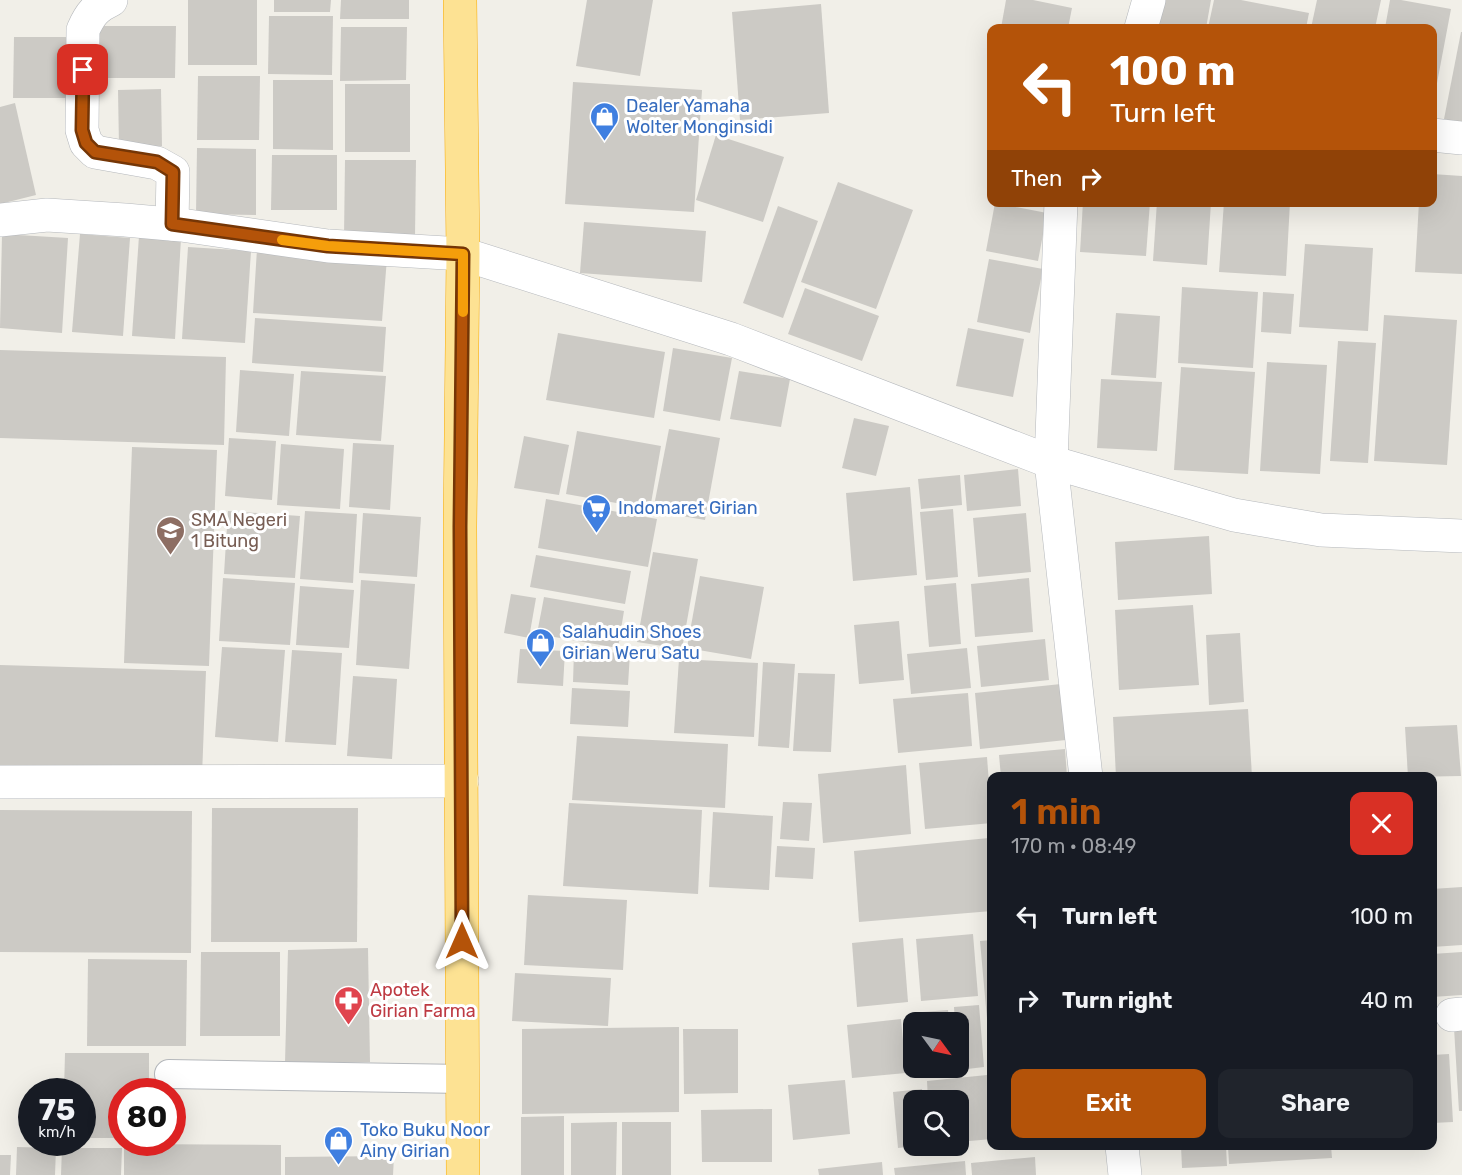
<!DOCTYPE html>
<meta charset="utf-8">
<style>
:root{--surface:#171b24;--page:#20242c;--text:#f1f3f6;--muted:#9ea1a6;--accent:#b45309}
body{margin:0;font-family:Rubik,sans-serif;background:var(--page);color:var(--text);height:100vh;display:flex;flex-direction:column;font-size:22px;white-space:nowrap}
*{box-sizing:border-box;margin:0}
p{font-size:20px;color:var(--muted)}
.icon{flex:none;width:33px;height:33px;fill:none;stroke:currentColor;stroke-width:2;stroke-linecap:round;stroke-linejoin:round}
.map{position:relative;flex:1;overflow:hidden}
.side{position:absolute;left:987px;top:772px;width:450px;height:378px;display:flex;flex-direction:column;background:var(--surface);border-radius:12px;box-shadow:0 6px 24px #0002}
.side>*{flex:none}
.hud{position:absolute;left:987px;top:24px;width:450px;height:183px;border-radius:12px;box-shadow:0 6px 24px #0002;background:#b45309;color:#fff;overflow:hidden}
.needle{width:39px;rotate:123deg}
.controls{position:absolute;left:903px;top:1012px;display:grid;gap:12px}
.controls a{display:grid;place-items:center;width:66px;height:66px;border-radius:12px;background:var(--surface);box-shadow:0 6px 24px #0002;font-size:30px}
.speed{position:absolute;left:18px;top:1078px;display:flex;gap:12px;font-size:30px;font-weight:700;text-align:center}
.speed>*{display:grid;place-content:center;width:78px;height:78px;border-radius:50%;background:var(--surface);box-shadow:0 6px 24px #0002;line-height:1}
.speed small{font-size:15px;font-weight:400}
.speed .limit{border:9px solid #d22;background:#fff;color:#111}
.pin{position:absolute;display:grid;place-items:center;width:51px;height:51px;color:#fff;margin:-26px;border-radius:12px;box-shadow:0 3px 9px #0006}
.me{position:absolute;width:66px;margin:-33px;rotate:0deg;stroke-linejoin:round;filter:drop-shadow(0 0 4px #0008)}
.turn{display:flex;align-items:center;gap:21px;height:126px;padding:0 24px;font-size:27px}
.turn .icon{width:78px;height:78px;stroke-width:2.5}
.turn b{display:block;font-size:42px;line-height:51px}
.then{display:flex;align-items:center;height:57px;padding:0 24px;background:#0003;gap:12px;font-size:22px}
.round{display:grid;place-items:center;flex:none;width:63px;height:63px;border-radius:12px;background:var(--page)}
.head{display:flex;align-items:center;justify-content:space-between;height:102px;padding:0 24px}
h1{font-size:36px;font-weight:600;line-height:45px;color:var(--accent)}
.cta{display:flex;gap:12px;margin-top:auto;padding:12px 24px}
.cta a{flex:1;height:69px;border-radius:12px;background:var(--accent);color:#fff;font-size:24px;font-weight:600;line-height:69px;text-align:center}
.cta a+a{background:var(--page);color:var(--text)}
ul{padding:0;list-style:none}
li{display:flex;align-items:center;gap:18px;height:84px;padding:0 24px}
li div{flex:1}
li b{display:block;font-size:22px}
li em{font-style:normal}
.map>svg:first-child{display:block}
.building{fill:#cccac5}
.lines{fill:none;stroke-linecap:round;stroke-linejoin:round}
.lane-casing{stroke:#b5b8bc;stroke-width:30}
.street-casing{stroke:#b5b8bc;stroke-width:34}
.highway-casing{stroke:#f9ab00;stroke-width:34}
.lane{stroke:#fff;stroke-width:28}
.street{stroke:#fff;stroke-width:33}
.highway{stroke:#fde293;stroke-width:33}
.route-casing{stroke:#753606;stroke-width:15}
.route{stroke:#b45309;stroke-width:10}
.slow{stroke:#f59e0b;stroke-width:10}
.labels{text-anchor:middle;dominant-baseline:central;stroke-width:6;stroke-linejoin:round;paint-order:stroke}
.shop-label{font-size:18px;fill:#366cbe;stroke:#fff;text-anchor:start}
.education-label{font-size:18px;fill:#785e54;stroke:#fff;text-anchor:start}
.health-label{font-size:18px;fill:#be3a42;stroke:#fff;text-anchor:start}
</style>
<div class="map">
<svg width="1462" height="1175" viewBox="0 0 1462 1175">
<rect width="100%" height="100%" fill="#f1efe8"/>
<g class="building">
<rect x="188" y="0" width="69" height="65"/>
<polygon points="274,0 331,0 330,12 274,12"/>
<polygon points="341,0 409,0 409,19 340,19"/>
<polygon points="587,0 653,0 640,76 576,66"/>
<polygon points="1006,0 1033,0 1072,8 1068,28 1001,28"/>
<polygon points="1161,0 1211,0 1206,28 1155,28"/>
<polygon points="1214,0 1241,0 1309,13 1306,28 1208,28"/>
<polygon points="1317,0 1381,0 1375,28 1311,28"/>
<polygon points="1390,0 1401,0 1451,9 1434,99 1432,28 1385,28"/>
<polygon points="821,4 829,113 740,120 732,12"/>
<polygon points="269,16 333,16 332,75 268,74"/>
<polygon points="89,26 176,26 175,78 88,78"/>
<polygon points="341,27 407,27 406,80 340,81"/>
<polygon points="1461,32 1462,32 1462,123 1444,119"/>
<polygon points="14,37 68,37 68,98 13,98"/>
<polygon points="198,76 260,76 259,140 197,140"/>
<polygon points="273,80 333,80 333,150 273,149"/>
<polygon points="573,82 702,90 694,212 565,204"/>
<rect x="345" y="84" width="65" height="68"/>
<polygon points="161,89 162,146 119,147 118,90"/>
<polygon points="15,103 36,195 0,204 0,107"/>
<polygon points="716,135 784,157 763,222 696,200"/>
<polygon points="197,148 256,149 256,215 196,214"/>
<polygon points="272,155 337,155 337,210 271,210"/>
<polygon points="345,160 416,160 415,237 344,237"/>
<polygon points="1432,174 1462,176 1462,274 1415,272 1419,202 1432,202"/>
<polygon points="838,182 913,210 876,309 801,282"/>
<polygon points="1083,202 1150,202 1146,256 1080,252"/>
<polygon points="1157,202 1211,202 1207,265 1153,261"/>
<polygon points="1224,202 1290,202 1286,276 1219,272"/>
<polygon points="995,203 1047,213 1038,261 986,251"/>
<polygon points="778,206 818,221 783,318 743,303"/>
<polygon points="584,222 706,231 702,282 580,273"/>
<polygon points="2,234 68,238 62,333 0,328"/>
<polygon points="80,234 130,238 123,336 72,332"/>
<polygon points="139,236 181,239 175,339 132,336"/>
<polygon points="1305,244 1373,248 1368,331 1299,327"/>
<polygon points="188,247 251,251 245,343 182,339"/>
<polygon points="257,249 387,258 382,321 253,313"/>
<polygon points="989,259 1043,269 1030,333 977,322"/>
<polygon points="1182,287 1258,292 1253,368 1178,363"/>
<polygon points="805,288 879,316 862,361 788,334"/>
<polygon points="1263,292 1294,294 1291,334 1261,332"/>
<polygon points="1116,313 1160,316 1156,378 1111,375"/>
<polygon points="1384,315 1457,320 1447,465 1374,461"/>
<polygon points="255,318 386,327 383,372 252,363"/>
<polygon points="968,328 1024,339 1013,397 956,386"/>
<polygon points="558,333 665,352 654,418 546,400"/>
<polygon points="1338,341 1376,343 1368,463 1330,461"/>
<polygon points="673,348 732,358 720,421 663,411"/>
<polygon points="0,350 226,357 224,445 0,438"/>
<polygon points="1267,362 1327,365 1320,474 1260,471"/>
<polygon points="1181,367 1255,372 1248,474 1174,470"/>
<polygon points="240,370 294,374 289,436 236,432"/>
<polygon points="301,371 386,376 381,441 296,435"/>
<polygon points="739,371 790,379 781,427 730,419"/>
<polygon points="1101,379 1162,382 1157,451 1097,448"/>
<polygon points="854,418 889,426 876,476 842,468"/>
<polygon points="669,429 720,438 705,520 653,511"/>
<polygon points="577,431 661,446 650,509 566,494"/>
<polygon points="524,436 569,445 559,495 514,488"/>
<polygon points="229,438 276,441 272,500 225,496"/>
<polygon points="353,443 394,445 390,510 349,507"/>
<polygon points="281,444 344,449 340,509 277,505"/>
<polygon points="132,447 217,450 209,666 124,663"/>
<polygon points="1018,469 1021,506 967,511 964,475"/>
<polygon points="960,475 962,505 921,509 918,479"/>
<polygon points="910,487 917,575 853,581 846,493"/>
<polygon points="546,499 657,519 648,567 538,548"/>
<polygon points="953,509 958,577 926,580 920,512"/>
<polygon points="228,511 300,516 295,578 224,574"/>
<polygon points="305,511 357,514 353,583 300,579"/>
<polygon points="363,513 421,517 417,577 359,573"/>
<polygon points="1026,513 1031,572 978,577 973,518"/>
<polygon points="1209,536 1212,594 1118,600 1115,542"/>
<polygon points="653,552 698,559 682,649 637,642"/>
<polygon points="536,555 631,571 625,604 530,587"/>
<polygon points="700,576 764,587 751,659 687,648"/>
<polygon points="223,578 295,583 290,645 219,641"/>
<polygon points="1029,578 1033,632 975,637 971,584"/>
<polygon points="361,580 415,584 409,669 356,665"/>
<polygon points="956,583 961,644 929,647 924,586"/>
<polygon points="300,586 354,590 349,648 296,645"/>
<polygon points="511,594 536,598 529,638 504,633"/>
<polygon points="544,597 624,611 618,648 537,634"/>
<polygon points="1193,605 1199,685 1119,690 1115,610"/>
<polygon points="899,621 904,680 859,684 854,625"/>
<polygon points="1240,633 1244,702 1209,705 1206,635"/>
<polygon points="1045,639 1049,680 981,687 977,646"/>
<polygon points="222,647 285,650 278,742 215,737"/>
<polygon points="967,648 971,688 911,694 907,654"/>
<polygon points="520,649 565,651 563,686 517,683"/>
<polygon points="292,650 342,653 336,745 285,742"/>
<polygon points="574,651 630,653 628,685 573,682"/>
<polygon points="679,659 758,663 754,737 674,733"/>
<polygon points="763,662 795,664 789,748 758,746"/>
<polygon points="0,665 206,671 202,776 0,770"/>
<polygon points="798,673 835,674 831,752 793,751"/>
<polygon points="353,676 397,679 392,759 347,756"/>
<polygon points="1061,684 1066,740 980,749 975,693"/>
<polygon points="572,688 630,691 628,727 570,724"/>
<polygon points="968,693 972,746 898,753 893,699"/>
<polygon points="1248,709 1252,777 1116,777 1113,717"/>
<polygon points="1457,725 1461,776 1408,777 1405,727"/>
<polygon points="577,736 728,744 725,808 572,800"/>
<polygon points="1065,749 1067,777 1001,777 999,755"/>
<polygon points="987,757 992,823 925,829 919,763"/>
<polygon points="906,765 911,834 823,843 818,774"/>
<polygon points="783,802 812,803 809,841 780,839"/>
<polygon points="569,803 702,810 698,894 563,886"/>
<polygon points="212,808 358,808 357,942 211,942"/>
<polygon points="0,810 192,811 191,953 0,952"/>
<polygon points="713,812 773,816 769,890 709,887"/>
<polygon points="989,838 992,911 859,922 854,851"/>
<polygon points="777,846 815,848 813,879 775,877"/>
<polygon points="1462,887 1462,945 1432,947 1432,889"/>
<polygon points="528,895 627,900 623,970 524,965"/>
<polygon points="973,934 978,996 921,1001 916,939"/>
<polygon points="903,938 908,1002 857,1007 852,943"/>
<polygon points="992,940 992,1019 987,1019 980,941"/>
<polygon points="368,948 370,1062 285,1063 288,950"/>
<polygon points="201,952 280,952 280,1036 200,1036"/>
<polygon points="1462,952 1462,995 1432,997 1432,954"/>
<polygon points="88,959 187,960 186,1046 87,1046"/>
<polygon points="515,973 611,978 608,1026 512,1021"/>
<polygon points="979,1005 984,1067 959,1070 958,1023 955,1023 954,1007"/>
<polygon points="948,1010 949,1023 914,1023 914,1038 912,1038 910,1013"/>
<polygon points="901,1019 906,1073 852,1078 847,1025"/>
<polygon points="679,1027 679,1112 522,1114 522,1029"/>
<polygon points="1454,1028 1462,1028 1462,1111 1459,1111"/>
<polygon points="683,1029 738,1029 738,1093 684,1094"/>
<polygon points="65,1053 149,1053 149,1092 122,1092 122,1138 82,1138 82,1092 64,1092"/>
<polygon points="1449,1054 1453,1122 1432,1123 1432,1055"/>
<polygon points="915,1068 953,1068 953,1071 915,1074"/>
<polygon points="987,1075 992,1139 958,1142 958,1101 928,1101 927,1081"/>
<polygon points="845,1080 850,1134 793,1140 788,1085"/>
<polygon points="922,1089 923,1101 914,1101 914,1146 898,1148 893,1092"/>
<polygon points="772,1109 772,1162 702,1162 701,1110"/>
<polygon points="564,1116 564,1175 521,1175 521,1117"/>
<polygon points="617,1122 616,1175 571,1175 571,1123"/>
<rect x="622" y="1122" width="49" height="53"/>
<polygon points="124,1144 281,1145 281,1175 124,1175"/>
<polygon points="1181,1146 1226,1146 1227,1166 1182,1168"/>
<polygon points="1228,1146 1331,1146 1332,1158 1229,1164"/>
<polygon points="17,1147 56,1148 55,1175 16,1175"/>
<polygon points="62,1148 122,1148 121,1175 61,1175"/>
<polygon points="0,1155 11,1155 10,1175 0,1175"/>
<polygon points="394,1156 393,1175 285,1175 285,1157"/>
<polygon points="1035,1157 1036,1175 972,1175 971,1163"/>
<polygon points="965,1161 966,1175 895,1175 894,1168"/>
<polygon points="882,1162 883,1175 819,1175 818,1169"/>
</g>
<g class="lines">
<defs>
<polyline id="lane" points="169,1074 463,1079"/>
<g id="street">
<path d="M111 0C96 7 90 14 83 30L82 130 86 143 95 152 157 163 173 172 172 224"/>
<polyline points="1141,28 1149,0"/>
<polyline points="1432,135 1462,138"/>
<polyline points="1061,202 1051,462 1086,777"/>
<polyline points="0,220 47,215 125,220 181,225 328,246 463,254 731,339 1051,462 1234,515 1321,530 1462,536"/>
<polyline points="0,782 462,781"/>
<polyline points="1452,1015 1462,1014"/>
<polyline points="1122,1146 1125,1175"/>
</g>
<polyline id="highway" points="460,0 463,254 460,527 463,1175"/>
</defs>
<use href="#lane" class="lane-casing"/>
<use href="#street" class="street-casing"/>
<use href="#highway" class="highway-casing"/>
<use href="#lane" class="lane"/>
<use href="#street" class="street"/>
<use href="#highway" class="highway"/>
</g>
<g class="lines">
<defs>
<polyline id="route" points="83,70 82,130 86,143 95,152 157,162 173,172 172,224 328,246 463,254 460,527 462,941"/>
</defs>
<use href="#route" class="route-casing"/>
<use href="#route" class="route"/>
<polyline class="slow" points="282,240 328,246 463,254 463,312"/>
</g>
<defs>
<symbol id="shop-pin" viewBox="-11 -11 22 30"><path d="M0 17L-7.5 6A9.5 9.5 0 1 1 7.5 6Z" fill="#3f7fe0" stroke="#fff"/><path d="M-5-2.5h2.3a2.7 3.5 0 0 1 5.4 0H5L5.5 6h-11ZM-1.5-2.5h3a1.5 2.3 0 0 0-3 0Z" fill="#fff"/></symbol>
<symbol id="supermarket-pin" viewBox="-11 -11 22 30"><path d="M0 17L-7.5 6A9.5 9.5 0 1 1 7.5 6Z" fill="#3f7fe0" stroke="#fff"/><path d="M-6-5.5h2.5l.6 2H6L4.5 2H-2.5L-4.4-4H-6ZM-1.5 3.2a1.3 1.3 0 1 0 .1 0ZM3 3.2a1.3 1.3 0 1 0 .1 0Z" fill="#fff"/></symbol>
<symbol id="school-pin" viewBox="-11 -11 22 30"><path d="M0 17L-7.5 6A9.5 9.5 0 1 1 7.5 6Z" fill="#8d6e63" stroke="#fff"/><path d="M0-5L7-2L0 1L-7-2ZM-4 1L0 2.5L4 1V4Q0 6-4 4Z" fill="#fff"/></symbol>
<symbol id="pharmacy-pin" viewBox="-11 -11 22 30"><path d="M0 17L-7.5 6A9.5 9.5 0 1 1 7.5 6Z" fill="#e0444e" stroke="#fff"/><path d="M-2-6h4v4h4v4h-4v4h-4v-4h-4v-4h4Z" fill="#fff"/></symbol>
</defs>
<g fill-rule="evenodd">
<use href="#shop-pin" x="588" y="100" width="33" height="45"/>
<use href="#supermarket-pin" x="580" y="492" width="33" height="45"/>
<use href="#school-pin" x="154" y="514" width="33" height="45"/>
<use href="#shop-pin" x="524" y="626" width="33" height="45"/>
<use href="#pharmacy-pin" x="332" y="984" width="33" height="45"/>
<use href="#shop-pin" x="322" y="1124" width="33" height="45"/>
</g>
<g class="labels">
<g class="shop-label">
<text x="626" y="106">Dealer Yamaha<tspan x="626" dy="21">Wolter Monginsidi</tspan></text>
<text x="618" y="508">Indomaret Girian</text>
<text x="562" y="632">Salahudin Shoes<tspan x="562" dy="21">Girian Weru Satu</tspan></text>
<text x="360" y="1130">Toko Buku Noor<tspan x="360" dy="21">Ainy Girian</tspan></text>
</g>
<g class="education-label">
<text x="191" y="520">SMA Negeri<tspan x="191" dy="21">1 Bitung</tspan></text>
</g>
<g class="health-label">
<text x="370" y="990">Apotek<tspan x="370" dy="21">Girian Farma</tspan></text>
</g>
</g>
</svg>
<div class="controls">
<a><svg class="needle" viewBox="-14 -14 28 28"><path d="M0-13l5 13h-10z" fill="#e53935"/><path d="M0 13l5-13h-10z" fill="#9ea1a6"/></svg></a>
<a><svg class="icon" aria-label="search" viewBox="0 0 24 24"><circle cx="10" cy="10" r="6"/><path d="M15 15l6 6"/></svg></a>
</div>
<div class="speed"><div>75<small>km/h</small></div><div class="limit">80</div></div>
<div class="pin" style="left:83px;top:70px;background:#d93025"><svg class="icon" aria-label="arrive" viewBox="0 0 24 24"><path d="M6 21V4h12l-3 4 3 4H6"/></svg></div>
<svg class="me" style="left:462px;top:941px" viewBox="-20 -20 40 40"><path d="M0-17L14 15 0 8-14 15z" fill="#b45309" stroke="#fff" stroke-width="4"/></svg>
<div class="hud">
<div class="turn"><svg class="icon" aria-label="left" viewBox="0 0 24 24"><path d="M17 20v-9H6M10 6l-5 5 5 5"/></svg><div><b>100 m</b>Turn left</div></div>
<div class="then">Then<svg class="icon" aria-label="right" viewBox="0 0 24 24"><path d="M7 20v-9h11M14 6l5 5-5 5"/></svg></div>
</div>
<section class="side">
<div class="head"><div><h1>1 min</h1><p>170 m · 08:49</p></div><a class="round" style="background:#d93025;color:#fff"><svg class="icon" aria-label="close" viewBox="0 0 24 24"><path d="M6 6l12 12M18 6L6 18"/></svg></a></div>
<ul>
<li><svg class="icon" aria-label="left" viewBox="0 0 24 24"><path d="M17 20v-9H6M10 6l-5 5 5 5"/></svg><div><b>Turn left</b></div><em>100 m</em></li>
<li><svg class="icon" aria-label="right" viewBox="0 0 24 24"><path d="M7 20v-9h11M14 6l5 5-5 5"/></svg><div><b>Turn right</b></div><em>40 m</em></li>
</ul>
<div class="cta"><a>Exit</a><a>Share</a></div>
</section>
</div>
